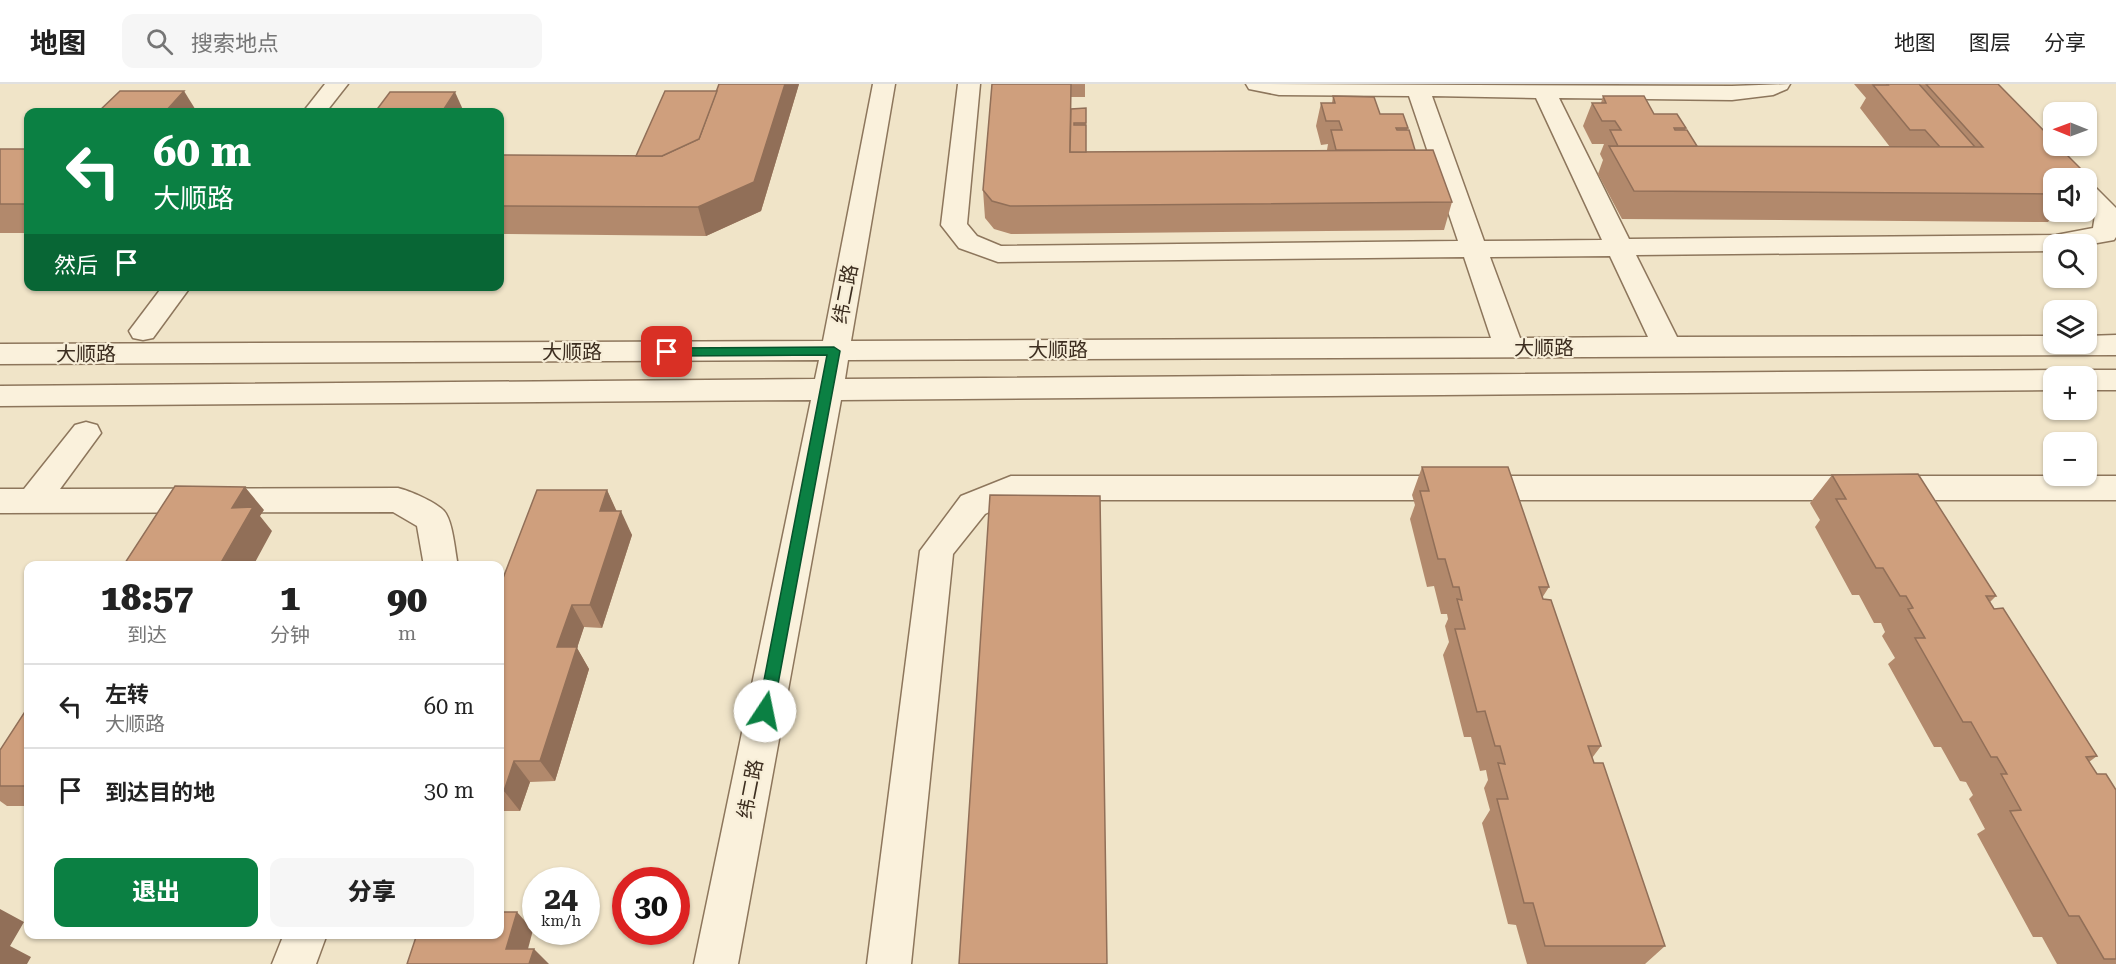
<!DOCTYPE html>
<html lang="zh">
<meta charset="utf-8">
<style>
:root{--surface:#fff;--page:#f6f6f6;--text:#222;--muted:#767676;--line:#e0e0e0;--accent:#0b8043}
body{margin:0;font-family:"Roboto Serif","Noto Sans SC",serif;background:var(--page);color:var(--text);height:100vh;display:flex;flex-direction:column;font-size:22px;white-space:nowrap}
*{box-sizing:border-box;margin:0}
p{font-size:20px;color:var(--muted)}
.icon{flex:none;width:33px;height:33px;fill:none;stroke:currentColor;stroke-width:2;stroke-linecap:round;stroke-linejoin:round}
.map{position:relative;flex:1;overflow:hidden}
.side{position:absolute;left:24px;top:477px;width:480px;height:378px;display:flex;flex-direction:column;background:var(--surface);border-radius:12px;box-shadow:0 2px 4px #0004}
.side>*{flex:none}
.guide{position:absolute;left:24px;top:24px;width:480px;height:183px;border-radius:12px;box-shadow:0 2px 4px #0004;background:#0b8043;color:#fff;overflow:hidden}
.needle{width:39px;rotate:271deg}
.buttons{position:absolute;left:2043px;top:18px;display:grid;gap:12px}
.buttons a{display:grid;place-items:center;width:54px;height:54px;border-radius:12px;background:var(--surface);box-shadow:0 2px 4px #0004;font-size:30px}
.speed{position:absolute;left:522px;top:783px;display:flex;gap:12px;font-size:30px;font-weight:700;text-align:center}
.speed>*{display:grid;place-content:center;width:78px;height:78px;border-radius:50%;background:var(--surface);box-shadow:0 2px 4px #0004;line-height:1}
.speed small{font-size:15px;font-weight:400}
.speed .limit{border:9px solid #d22;background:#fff;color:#111}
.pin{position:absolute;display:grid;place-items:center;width:51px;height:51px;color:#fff;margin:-26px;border-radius:12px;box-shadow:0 3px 9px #0006}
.me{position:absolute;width:66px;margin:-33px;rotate:11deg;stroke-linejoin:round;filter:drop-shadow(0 0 4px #0008)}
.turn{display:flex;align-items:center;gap:21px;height:126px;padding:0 30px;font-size:27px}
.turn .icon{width:78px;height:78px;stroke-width:2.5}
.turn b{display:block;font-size:42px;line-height:51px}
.then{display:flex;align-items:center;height:57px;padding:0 30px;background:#0003;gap:12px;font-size:22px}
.eta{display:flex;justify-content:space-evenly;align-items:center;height:102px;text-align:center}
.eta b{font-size:36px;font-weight:800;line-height:42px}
.cta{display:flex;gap:12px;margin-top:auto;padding:12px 30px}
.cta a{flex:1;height:69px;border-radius:12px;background:var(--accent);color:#fff;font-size:24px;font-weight:800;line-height:69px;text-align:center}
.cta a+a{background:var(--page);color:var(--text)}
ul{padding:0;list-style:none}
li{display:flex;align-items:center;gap:18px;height:84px;padding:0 30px;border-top:2px solid var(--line)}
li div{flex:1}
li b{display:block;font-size:22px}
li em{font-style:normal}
header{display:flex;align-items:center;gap:36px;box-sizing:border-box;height:84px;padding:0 30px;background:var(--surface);border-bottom:2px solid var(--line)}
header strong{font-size:28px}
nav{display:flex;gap:33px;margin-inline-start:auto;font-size:21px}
.search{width:420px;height:54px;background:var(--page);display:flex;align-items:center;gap:15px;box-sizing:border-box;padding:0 21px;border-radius:12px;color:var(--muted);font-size:22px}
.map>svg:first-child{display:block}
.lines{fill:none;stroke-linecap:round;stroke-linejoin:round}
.minor-casing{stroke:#8d765c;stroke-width:3}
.minor{fill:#faf1dc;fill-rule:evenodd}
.wall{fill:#b2896c}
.shaded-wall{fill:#916f58}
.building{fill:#cf9f7d;stroke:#916f58;stroke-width:1.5}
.route{fill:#0b8043;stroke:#07532c;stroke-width:1.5}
.labels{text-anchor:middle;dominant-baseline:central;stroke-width:4.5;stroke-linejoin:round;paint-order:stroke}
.street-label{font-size:20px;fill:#3d2e20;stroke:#f7eed8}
</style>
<header>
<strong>地图</strong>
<div class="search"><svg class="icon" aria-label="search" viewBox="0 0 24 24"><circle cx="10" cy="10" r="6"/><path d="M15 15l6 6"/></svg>搜索地点</div>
<nav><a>地图</a><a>图层</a><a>分享</a></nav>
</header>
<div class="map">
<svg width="2116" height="880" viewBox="0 0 2116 880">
<rect width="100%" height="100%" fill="#f0e4c8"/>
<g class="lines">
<defs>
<g id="minor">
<polygon points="325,0 348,0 326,28 303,28"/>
<path d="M873 0H895L851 257 1491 254 1464 173 998 178 959 164 941 141 958 0H980L967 140 977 152 1001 162 1458 157 1409 12 1279 11 1249 5 1246 0 1732 2 1790 0 1787 5 1773 11 1732 16 1559 14 1629 155 2056 151 2093 144 2095 131 2086 123V101L2095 103 2116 124V153L2114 156 2086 161 2054 160V167L1636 171 1677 253 2054 252V260H2086V252L2116 251V271L848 276 845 295 2054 286 2064 289 2067 292H2054V306L841 316 738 880H694L811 316 0 322V302L815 295 819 276 0 280V260L823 257ZM1432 12 1536 14 1602 156 1484 157ZM1610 172 1648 253 1520 254 1490 173Z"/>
<polygon points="163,202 191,202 153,254 143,256 133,254 129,247"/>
<polygon points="2086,286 2116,286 2116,306 2086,306 2086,292 2073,292 2076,289"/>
<path d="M86 338 97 341 101 349 60 405 398 404C410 407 436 418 444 427 453 437 455 468 458 482H424L417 442 393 428 0 429V405H24L75 341Z"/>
<polygon points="1011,392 2116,392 2116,416 1015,416 985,430 953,470 911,880 867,880 920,467 961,412"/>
<polygon points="284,850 327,850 316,880 272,880"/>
</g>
</defs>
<use href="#minor" class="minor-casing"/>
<use href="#minor" class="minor"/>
</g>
<g class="wall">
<polygon points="719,0 799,0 761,127 706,152 500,150 500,71 636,72 717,7"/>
<polygon points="992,0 1085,0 1085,13 1071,13 1071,25 1086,24 1086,68 1327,66 1328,60 1321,61 1316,42 1321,19 1332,19 1333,12 1380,30 1408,44 1407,46 1415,66 1452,118 1444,146 1011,150 994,145 985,134 983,106"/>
<polygon points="1854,0 1998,0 2054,94 2054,128 2056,128 2048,138 1622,135 1598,90 1603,76 1600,70 1604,60 1592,60 1583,42 1592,19 1601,19 1603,12 1654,30 1686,44 1685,46 1697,62 1890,63 1860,24 1866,14"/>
<rect x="0" y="65" width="28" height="84"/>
<polygon points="1422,383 1549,503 1542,514 1601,662 1592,674 1665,862 1645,880 1527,880 1516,841 1508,840 1482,739 1490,726 1484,704 1488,696 1486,686 1480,687 1471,653 1464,653 1443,571 1449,558 1445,542 1448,535 1447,530 1441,530 1434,502 1427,503 1410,435 1415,421 1412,411"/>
<polygon points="1832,391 1996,512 1990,518 2097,672 2089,678 2097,690 2116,706 2116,880 2057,880 2042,853 2033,853 1977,750 1985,745 1969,715 1973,711 1966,698 1960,697 1941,663 1934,663 1888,580 1895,574 1882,552 1885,548 1881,539 1874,539 1859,511 1852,511 1815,443 1820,436 1810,419"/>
<polygon points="607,406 616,427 632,451 602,544 584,543 577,564 589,585 555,697 530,698 520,727 500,727 500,502"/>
<polygon points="28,623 28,722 7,722 0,717 0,666"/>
</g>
<g class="shaded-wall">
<polygon points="785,0 799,0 761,127 706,152 698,123"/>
<polygon points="184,7 197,28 165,28"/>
<polygon points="455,8 464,28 442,28"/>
<polygon points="245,403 264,426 260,432 272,447 253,482 219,482 232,424"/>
<polygon points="607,406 618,430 600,427"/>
<polygon points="621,427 632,451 602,544 590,521"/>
<polygon points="572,521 584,543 577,564 589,585 555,697 540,677 557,563"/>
<polygon points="514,677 530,698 520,727 504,707"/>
<polygon points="0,825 24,838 10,862 31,873 27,880 0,880"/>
<polygon points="517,828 533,846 524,880 506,865"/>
<polygon points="534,865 549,880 529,880"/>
</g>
<g class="building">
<polygon points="719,0 785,0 754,98 698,123 500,122 500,71 662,72 699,55"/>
<polygon points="992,0 1071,0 1070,68 1433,66 1452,118 1010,122 992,117 983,106"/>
<polygon points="1887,0 1919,0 1975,63 1940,63 1925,46 1910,46 1873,1 1888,1"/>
<polygon points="1926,0 1998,0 2054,57 2054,62 2058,62 2085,89 2081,94 2054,94 2054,110 1634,107 1609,62 1983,63"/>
<polygon points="120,7 184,7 165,28 182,28 98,28"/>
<polygon points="665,7 717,7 699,55 662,72 636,72"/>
<polygon points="390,8 455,8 442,28 375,28"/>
<polygon points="1333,12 1374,13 1380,30 1403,30 1408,44 1396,44 1397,46 1409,46 1415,66 1336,66 1331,46 1342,46 1339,37 1326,37 1321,19 1335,19"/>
<polygon points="1603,12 1644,12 1654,30 1677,30 1686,44 1674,44 1675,46 1687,46 1697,62 1618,62 1610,46 1621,46 1615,37 1602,37 1592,19 1606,19"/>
<polygon points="1086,24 1086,39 1074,39 1074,41 1086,41 1086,68 1070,68 1071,25"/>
<rect x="0" y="65" width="28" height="55"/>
<polygon points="1422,383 1508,383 1549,503 1539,503 1543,515 1551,516 1601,662 1588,662 1594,679 1603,679 1665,862 1545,862 1533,819 1524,819 1497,715 1508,715 1498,679 1505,680 1500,662 1495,662 1485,627 1477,628 1455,545 1465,545 1457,515 1462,516 1459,503 1453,503 1445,475 1438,475 1420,407 1429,407"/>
<polygon points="1918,390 1996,512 1986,512 1994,525 2003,524 2097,672 2086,673 2097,690 2106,690 2116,706 2116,875 2104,875 2079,832 2069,832 2010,727 2021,726 2001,690 2007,690 1997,673 1991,673 1971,638 1963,638 1915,554 1925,554 1908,525 1913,524 1906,512 1900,512 1883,484 1876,484 1836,415 1846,415 1832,391"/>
<polygon points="175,402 245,403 232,424 253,423 219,482 123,482"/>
<polygon points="537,406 607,406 600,427 621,427 590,521 572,521 557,563 577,563 540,677 514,677 504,707 500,707 500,502"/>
<polygon points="990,411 1100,412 1107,880 959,880"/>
<polygon points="28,623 28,702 0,702 0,666"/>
<polygon points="500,828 517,828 506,865 534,865 529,880 407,880 417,850 500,850"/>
</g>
<polygon class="route" points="834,263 840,267 773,627 771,632 765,634 760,632 758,627 827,271 667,272 661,268 667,264"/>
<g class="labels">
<g class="street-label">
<text transform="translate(845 210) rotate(-79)">纬二路</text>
<text x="1544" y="264">大顺路</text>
<text x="1058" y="266">大顺路</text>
<text x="572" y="268">大顺路</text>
<text x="86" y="270">大顺路</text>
<text transform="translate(750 705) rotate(-79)">纬二路</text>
</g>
</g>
</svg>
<div class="buttons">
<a><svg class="needle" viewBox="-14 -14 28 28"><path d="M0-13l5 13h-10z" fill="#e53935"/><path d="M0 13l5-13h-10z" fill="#767676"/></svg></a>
<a><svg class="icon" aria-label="sound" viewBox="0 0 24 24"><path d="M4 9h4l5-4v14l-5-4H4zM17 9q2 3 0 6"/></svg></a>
<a><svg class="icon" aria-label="search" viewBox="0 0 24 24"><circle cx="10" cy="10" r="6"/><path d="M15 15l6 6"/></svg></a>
<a><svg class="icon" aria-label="layers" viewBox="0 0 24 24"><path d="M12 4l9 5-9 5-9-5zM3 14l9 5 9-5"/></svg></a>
<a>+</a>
<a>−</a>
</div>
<div class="speed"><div>24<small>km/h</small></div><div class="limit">30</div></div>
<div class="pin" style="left:667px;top:268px;background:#d93025"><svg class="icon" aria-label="arrive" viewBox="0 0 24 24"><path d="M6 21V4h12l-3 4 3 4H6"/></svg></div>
<svg class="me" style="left:765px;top:627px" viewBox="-20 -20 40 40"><circle r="19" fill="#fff"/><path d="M0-13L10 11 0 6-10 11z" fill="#0b8043"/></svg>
<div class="guide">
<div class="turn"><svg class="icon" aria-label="left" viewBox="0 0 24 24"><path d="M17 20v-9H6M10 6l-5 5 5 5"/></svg><div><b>60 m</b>大顺路</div></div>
<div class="then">然后<svg class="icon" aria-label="arrive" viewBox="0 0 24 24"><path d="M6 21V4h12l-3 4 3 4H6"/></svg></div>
</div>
<section class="side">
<div class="eta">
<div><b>18:57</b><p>到达</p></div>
<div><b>1</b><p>分钟</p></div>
<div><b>90</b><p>m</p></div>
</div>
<ul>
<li><svg class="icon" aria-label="left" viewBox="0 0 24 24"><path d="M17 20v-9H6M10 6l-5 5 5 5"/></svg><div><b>左转</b><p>大顺路</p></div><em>60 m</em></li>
<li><svg class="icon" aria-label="arrive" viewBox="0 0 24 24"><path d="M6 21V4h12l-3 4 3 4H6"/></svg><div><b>到达目的地</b></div><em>30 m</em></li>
</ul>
<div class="cta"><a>退出</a><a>分享</a></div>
</section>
</div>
